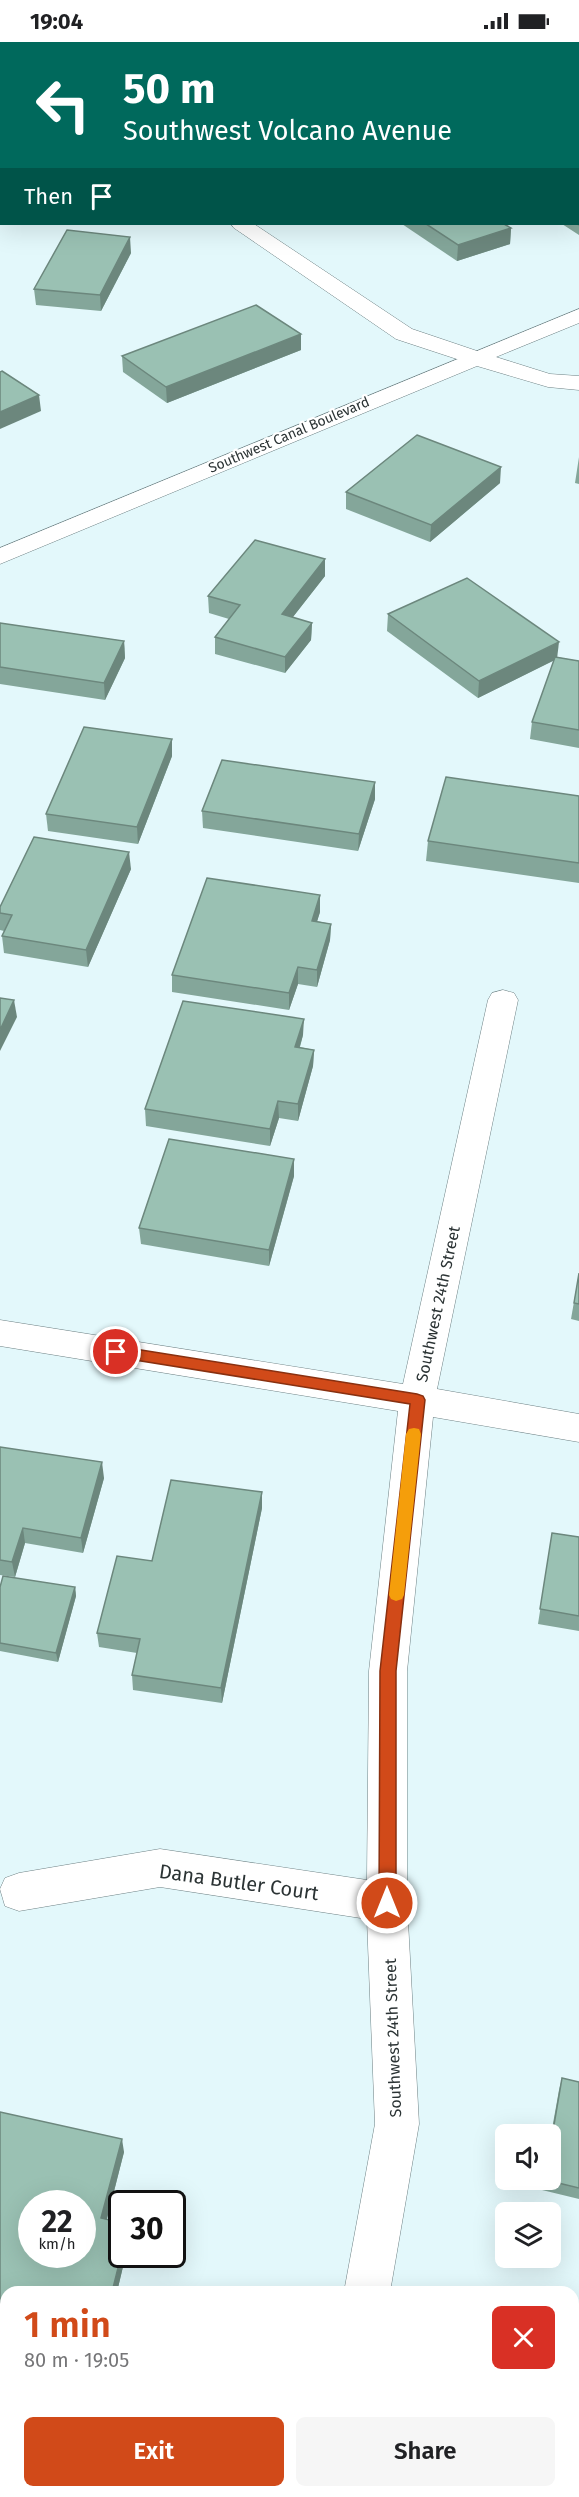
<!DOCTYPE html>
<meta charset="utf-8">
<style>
:root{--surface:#fff;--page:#f6f6f6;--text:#202124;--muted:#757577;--accent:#d14a19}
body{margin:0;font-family:"Fira Sans",sans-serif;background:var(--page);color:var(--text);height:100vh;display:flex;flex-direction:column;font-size:22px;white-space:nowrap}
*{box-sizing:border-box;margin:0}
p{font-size:20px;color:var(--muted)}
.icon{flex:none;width:33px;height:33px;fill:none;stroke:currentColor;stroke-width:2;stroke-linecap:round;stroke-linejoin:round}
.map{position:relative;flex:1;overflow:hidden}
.drawer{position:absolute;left:0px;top:2244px;width:579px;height:212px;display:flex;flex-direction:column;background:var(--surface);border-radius:18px 18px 0 0;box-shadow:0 6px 24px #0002}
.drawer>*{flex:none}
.hud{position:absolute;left:0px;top:0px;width:579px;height:183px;box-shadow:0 6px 24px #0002;background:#00695c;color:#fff;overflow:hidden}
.fabs{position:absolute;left:495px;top:2082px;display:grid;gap:12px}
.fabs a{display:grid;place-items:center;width:66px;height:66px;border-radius:9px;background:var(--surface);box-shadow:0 6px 24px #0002;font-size:30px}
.speed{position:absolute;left:18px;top:2148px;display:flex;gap:12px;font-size:30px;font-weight:700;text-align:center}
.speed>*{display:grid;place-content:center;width:78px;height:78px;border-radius:50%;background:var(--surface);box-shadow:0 6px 24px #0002;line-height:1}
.speed small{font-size:15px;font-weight:400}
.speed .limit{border:3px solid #111;border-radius:9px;background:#fff;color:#111}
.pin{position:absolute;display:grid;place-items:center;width:51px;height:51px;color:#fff;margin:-26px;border:3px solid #fff;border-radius:50%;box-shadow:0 2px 6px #0007}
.me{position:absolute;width:66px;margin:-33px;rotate:0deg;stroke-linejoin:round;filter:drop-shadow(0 0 4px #0008)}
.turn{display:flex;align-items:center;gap:21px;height:126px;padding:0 24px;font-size:27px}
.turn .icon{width:78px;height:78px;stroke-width:2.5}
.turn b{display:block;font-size:42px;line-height:51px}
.then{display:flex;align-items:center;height:57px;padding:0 24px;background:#0003;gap:12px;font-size:22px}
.round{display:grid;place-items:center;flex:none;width:63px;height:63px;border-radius:9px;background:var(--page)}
.head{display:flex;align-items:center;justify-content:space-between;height:102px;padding:0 24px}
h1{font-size:36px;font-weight:600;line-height:45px;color:var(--accent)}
.button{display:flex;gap:12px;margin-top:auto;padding:12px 24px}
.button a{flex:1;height:69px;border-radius:9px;background:var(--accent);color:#fff;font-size:24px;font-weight:600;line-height:69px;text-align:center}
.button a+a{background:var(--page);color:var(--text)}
.status{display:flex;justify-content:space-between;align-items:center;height:42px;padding:0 30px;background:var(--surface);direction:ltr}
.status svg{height:16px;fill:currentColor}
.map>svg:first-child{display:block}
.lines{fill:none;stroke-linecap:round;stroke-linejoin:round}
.lane-casing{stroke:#6e8184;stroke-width:1}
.street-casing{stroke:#6e8184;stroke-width:1}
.secondary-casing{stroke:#6e8184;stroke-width:1}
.lane{fill:#fff;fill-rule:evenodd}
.street{fill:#fff;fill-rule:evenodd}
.secondary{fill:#fff;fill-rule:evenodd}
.wall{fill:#84a69a}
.shaded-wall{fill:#6c877d}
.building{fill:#9ac1b3;stroke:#6c877d;stroke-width:1.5;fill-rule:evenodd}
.route{fill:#d14a19;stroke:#883010;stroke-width:1.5}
.slow{fill:#f59e0b}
.labels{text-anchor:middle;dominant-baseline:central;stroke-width:4.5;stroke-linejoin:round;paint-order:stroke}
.far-street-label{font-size:14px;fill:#2b3334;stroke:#fff}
.street-label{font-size:16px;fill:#2b3334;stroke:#fff}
.near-street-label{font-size:20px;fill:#2b3334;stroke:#fff}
</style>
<div class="status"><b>19:04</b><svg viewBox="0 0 49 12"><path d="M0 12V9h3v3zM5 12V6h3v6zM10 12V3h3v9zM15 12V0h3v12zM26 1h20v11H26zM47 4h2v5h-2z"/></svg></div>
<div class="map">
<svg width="579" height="2455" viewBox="0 0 579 2455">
<rect width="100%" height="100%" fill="#e3f8fb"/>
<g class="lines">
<defs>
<polygon id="lane" points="373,0 453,0 452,2"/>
<g id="street">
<polygon points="292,0 314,0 291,2"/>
<polygon points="2,91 2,103 0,104 0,92"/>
<polygon points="231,182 254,182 412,287 483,311 486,316 483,321 475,323 396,297 234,186"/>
<polygon points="503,948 514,951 518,958 437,1347 579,1372 579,1400 433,1375 407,1629 407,1861 419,2082 390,2250 344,2250 375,2082 367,1877 160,1845 19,1869 5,1864 0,1847 5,1836 19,1831 160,1807 367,1838 369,1629 398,1369 0,1304 0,1278 403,1342 488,958 492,951"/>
<polygon points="307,2450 355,2450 354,2455 306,2455"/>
</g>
<polygon id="secondary" points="579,267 579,281 496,315 550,332 579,334 579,348 548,345 477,324 0,522 0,506"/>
</defs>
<use href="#lane" class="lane-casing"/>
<use href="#street" class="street-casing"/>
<use href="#secondary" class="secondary-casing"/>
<use href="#lane" class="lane"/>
<use href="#street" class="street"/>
<use href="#secondary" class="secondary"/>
</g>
<g class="wall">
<polygon points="579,161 579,193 562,182 578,182"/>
<polygon points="402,182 504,182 511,186 510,202 457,219"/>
<polygon points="131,211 101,269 36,263 34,247"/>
<polygon points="301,308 167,361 123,330 122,314"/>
<polygon points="579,415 579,442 575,441"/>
<polygon points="500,441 430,500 346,467 346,450"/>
<polygon points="325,517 325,534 292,576 312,581 311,598 285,631 215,612 215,595 229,577 209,571 208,554"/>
<polygon points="388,572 557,615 579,619 579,706 530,697 532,680 554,618 478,656 387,589"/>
<polygon points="0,581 124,599 125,616 105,658 0,642"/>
<polygon points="172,697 172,714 138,802 48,789 46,772"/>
<polygon points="375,740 375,757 358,809 203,786 202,769"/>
<polygon points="579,754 579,841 426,819 428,799"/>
<polygon points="131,827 88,925 4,911 2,894 4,889 0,888 0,865"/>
<polygon points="320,870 317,879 331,882 330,898 317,945 298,942 289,968 172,950 172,933"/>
<polygon points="303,993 300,1005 314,1008 313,1024 298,1079 279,1076 270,1104 146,1084 145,1067"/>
<polygon points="294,1117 294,1134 269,1224 141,1202 139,1186"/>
<polygon points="579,1231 579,1279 571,1277"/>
<polygon points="0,1405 104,1436 83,1511 25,1501 15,1535 0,1533"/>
<polygon points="262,1466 222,1661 133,1648 132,1633 137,1611 99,1605 97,1591 152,1519"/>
<polygon points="552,1491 579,1495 579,1589 538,1582"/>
<polygon points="0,1545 75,1545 76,1554 58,1620 0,1609"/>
<polygon points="562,2036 579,2040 579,2157 542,2148 544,2138 550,2138 550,2098 559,2048"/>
<polygon points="0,2070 124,2110 107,2177 122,2212 126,2212 117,2250 6,2250 6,2370 0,2368"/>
</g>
<g class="shaded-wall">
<polygon points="2,28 2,44 0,45 0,29"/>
<polygon points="2,165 2,181 0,182 0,166"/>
<polygon points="511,186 510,202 457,219 458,203"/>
<polygon points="130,195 131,211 101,269 100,253"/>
<polygon points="301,292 301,308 167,361 166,345"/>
<polygon points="39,353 41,369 0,387 0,370"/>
<polygon points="501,425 500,441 430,500 431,483"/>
<polygon points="325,517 325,534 282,589 282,572"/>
<polygon points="312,581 311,598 285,631 285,615"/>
<polygon points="124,599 125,616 105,658 104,641"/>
<polygon points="559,600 557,617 478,656 479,639"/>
<polygon points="172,697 172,714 138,802 137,785"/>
<polygon points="375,740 375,757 358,809 359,792"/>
<polygon points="129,810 131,827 88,925 86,908"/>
<polygon points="320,853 320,870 312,896 312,879"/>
<polygon points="331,882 330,898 317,945 317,928"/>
<polygon points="298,925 298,942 289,968 289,951"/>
<polygon points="14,958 17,975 0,1009 0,988"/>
<polygon points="304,977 303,993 295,1021 295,1005"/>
<polygon points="314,1008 313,1024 298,1079 298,1062"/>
<polygon points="278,1059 279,1076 270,1104 270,1087"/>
<polygon points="294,1117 294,1134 269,1224 269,1208"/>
<polygon points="102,1420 104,1436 83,1511 81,1496"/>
<polygon points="262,1450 262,1466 222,1661 221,1646"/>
<polygon points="23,1486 25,1501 15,1535 12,1520"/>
<polygon points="75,1545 76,1554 58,1620 56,1611"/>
<polygon points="122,2097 124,2110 104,2188 101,2176"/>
<polygon points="122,2210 122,2212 126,2212 117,2250 112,2250"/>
</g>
<g class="building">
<polygon points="0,0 36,0 39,2 2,2 2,28 0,29"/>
<polygon points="0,127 2,127 2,165 0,166"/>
<polygon points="579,161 579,183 577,182 578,162"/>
<polygon points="426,182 504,182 511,186 458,203"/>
<polygon points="67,188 130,195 100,253 34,247"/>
<polygon points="256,263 301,292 166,345 122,314"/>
<polygon points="2,329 39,353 0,370 0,330"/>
<polygon points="417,393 501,425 431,483 346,450"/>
<polygon points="255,498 325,517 282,572 312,581 285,615 215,595 240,563 208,554"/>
<polygon points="467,536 559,600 479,639 388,572"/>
<polygon points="0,581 124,599 104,641 0,625"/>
<polygon points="555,615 579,619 579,688 532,680"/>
<polygon points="84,685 172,697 137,785 46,772"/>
<polygon points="222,718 375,740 359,792 202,769"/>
<polygon points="446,735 579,754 579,821 428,799"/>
<polygon points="34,795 129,810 86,908 2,894 12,873 0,871 0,865"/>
<polygon points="207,836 320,853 312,879 331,882 317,928 298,925 289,951 172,933"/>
<polygon points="0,956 14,958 0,988"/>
<polygon points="183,959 304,977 295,1005 314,1008 298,1062 278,1059 270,1087 145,1067"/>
<polygon points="169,1097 294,1117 269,1208 139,1186"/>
<polygon points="579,1231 579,1262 574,1261"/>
<polygon points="0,1405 102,1420 81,1496 23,1486 12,1520 0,1518"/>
<polygon points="171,1438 262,1450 221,1646 132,1633 140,1597 97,1591 117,1514 152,1519"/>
<polygon points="552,1491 579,1495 579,1574 540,1567"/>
<polygon points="3,1534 75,1545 56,1611 0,1601 0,1545"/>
<polygon points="562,2036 579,2040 579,2146 546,2138 550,2138 550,2106"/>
<path d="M0 2070 122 2097 101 2176 122 2181V2210L112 2250H6V2361L0 2360ZM32 2162H82V2212H32Z"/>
<polygon points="573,2305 579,2306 579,2455 543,2455 544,2450 573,2450"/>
<polygon points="0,2447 6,2450 20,2455 0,2455"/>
</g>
<polygon class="route" points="116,1304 417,1352 423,1354 425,1358 396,1629 396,1861 393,1867 387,1869 381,1867 379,1861 380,1629 410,1362 116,1315 111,1313 109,1310 111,1306"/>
<polygon class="slow" points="414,1386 419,1387 421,1392 404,1553 402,1557 396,1559 391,1557 389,1553 406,1392 409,1387"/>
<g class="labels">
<g class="far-street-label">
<text transform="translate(289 393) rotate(-23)">Southwest Canal Boulevard</text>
</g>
<g class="street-label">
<text transform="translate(438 1262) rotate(-78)">Southwest 24th Street</text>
<text transform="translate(393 1996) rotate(-92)">Southwest 24th Street</text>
</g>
<g class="near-street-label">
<text transform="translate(239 1840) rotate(8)">Dana Butler Court</text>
</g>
</g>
</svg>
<div class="fabs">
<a><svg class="icon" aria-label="sound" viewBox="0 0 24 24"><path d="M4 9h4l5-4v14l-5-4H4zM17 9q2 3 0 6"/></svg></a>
<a><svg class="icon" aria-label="layers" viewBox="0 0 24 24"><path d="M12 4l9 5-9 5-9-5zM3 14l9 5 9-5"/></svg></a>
</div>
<div class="speed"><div>22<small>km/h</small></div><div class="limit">30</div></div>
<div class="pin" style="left:116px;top:1310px;background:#d93025"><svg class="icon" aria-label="arrive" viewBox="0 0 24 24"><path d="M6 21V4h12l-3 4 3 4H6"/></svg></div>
<svg class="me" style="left:387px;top:1861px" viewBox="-20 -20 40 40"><circle r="17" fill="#d14a19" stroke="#fff" stroke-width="3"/><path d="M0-11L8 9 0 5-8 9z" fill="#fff"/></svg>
<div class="hud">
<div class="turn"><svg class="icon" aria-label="left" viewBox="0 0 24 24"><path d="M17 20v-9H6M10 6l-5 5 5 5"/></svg><div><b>50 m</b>Southwest Volcano Avenue</div></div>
<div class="then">Then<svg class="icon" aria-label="arrive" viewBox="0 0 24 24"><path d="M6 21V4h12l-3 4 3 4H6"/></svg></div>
</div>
<section class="drawer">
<div class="head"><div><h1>1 min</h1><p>80 m · 19:05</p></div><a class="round" style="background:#d93025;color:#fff"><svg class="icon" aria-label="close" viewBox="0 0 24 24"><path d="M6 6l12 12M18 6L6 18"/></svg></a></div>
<div class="button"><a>Exit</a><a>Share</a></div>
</section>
</div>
